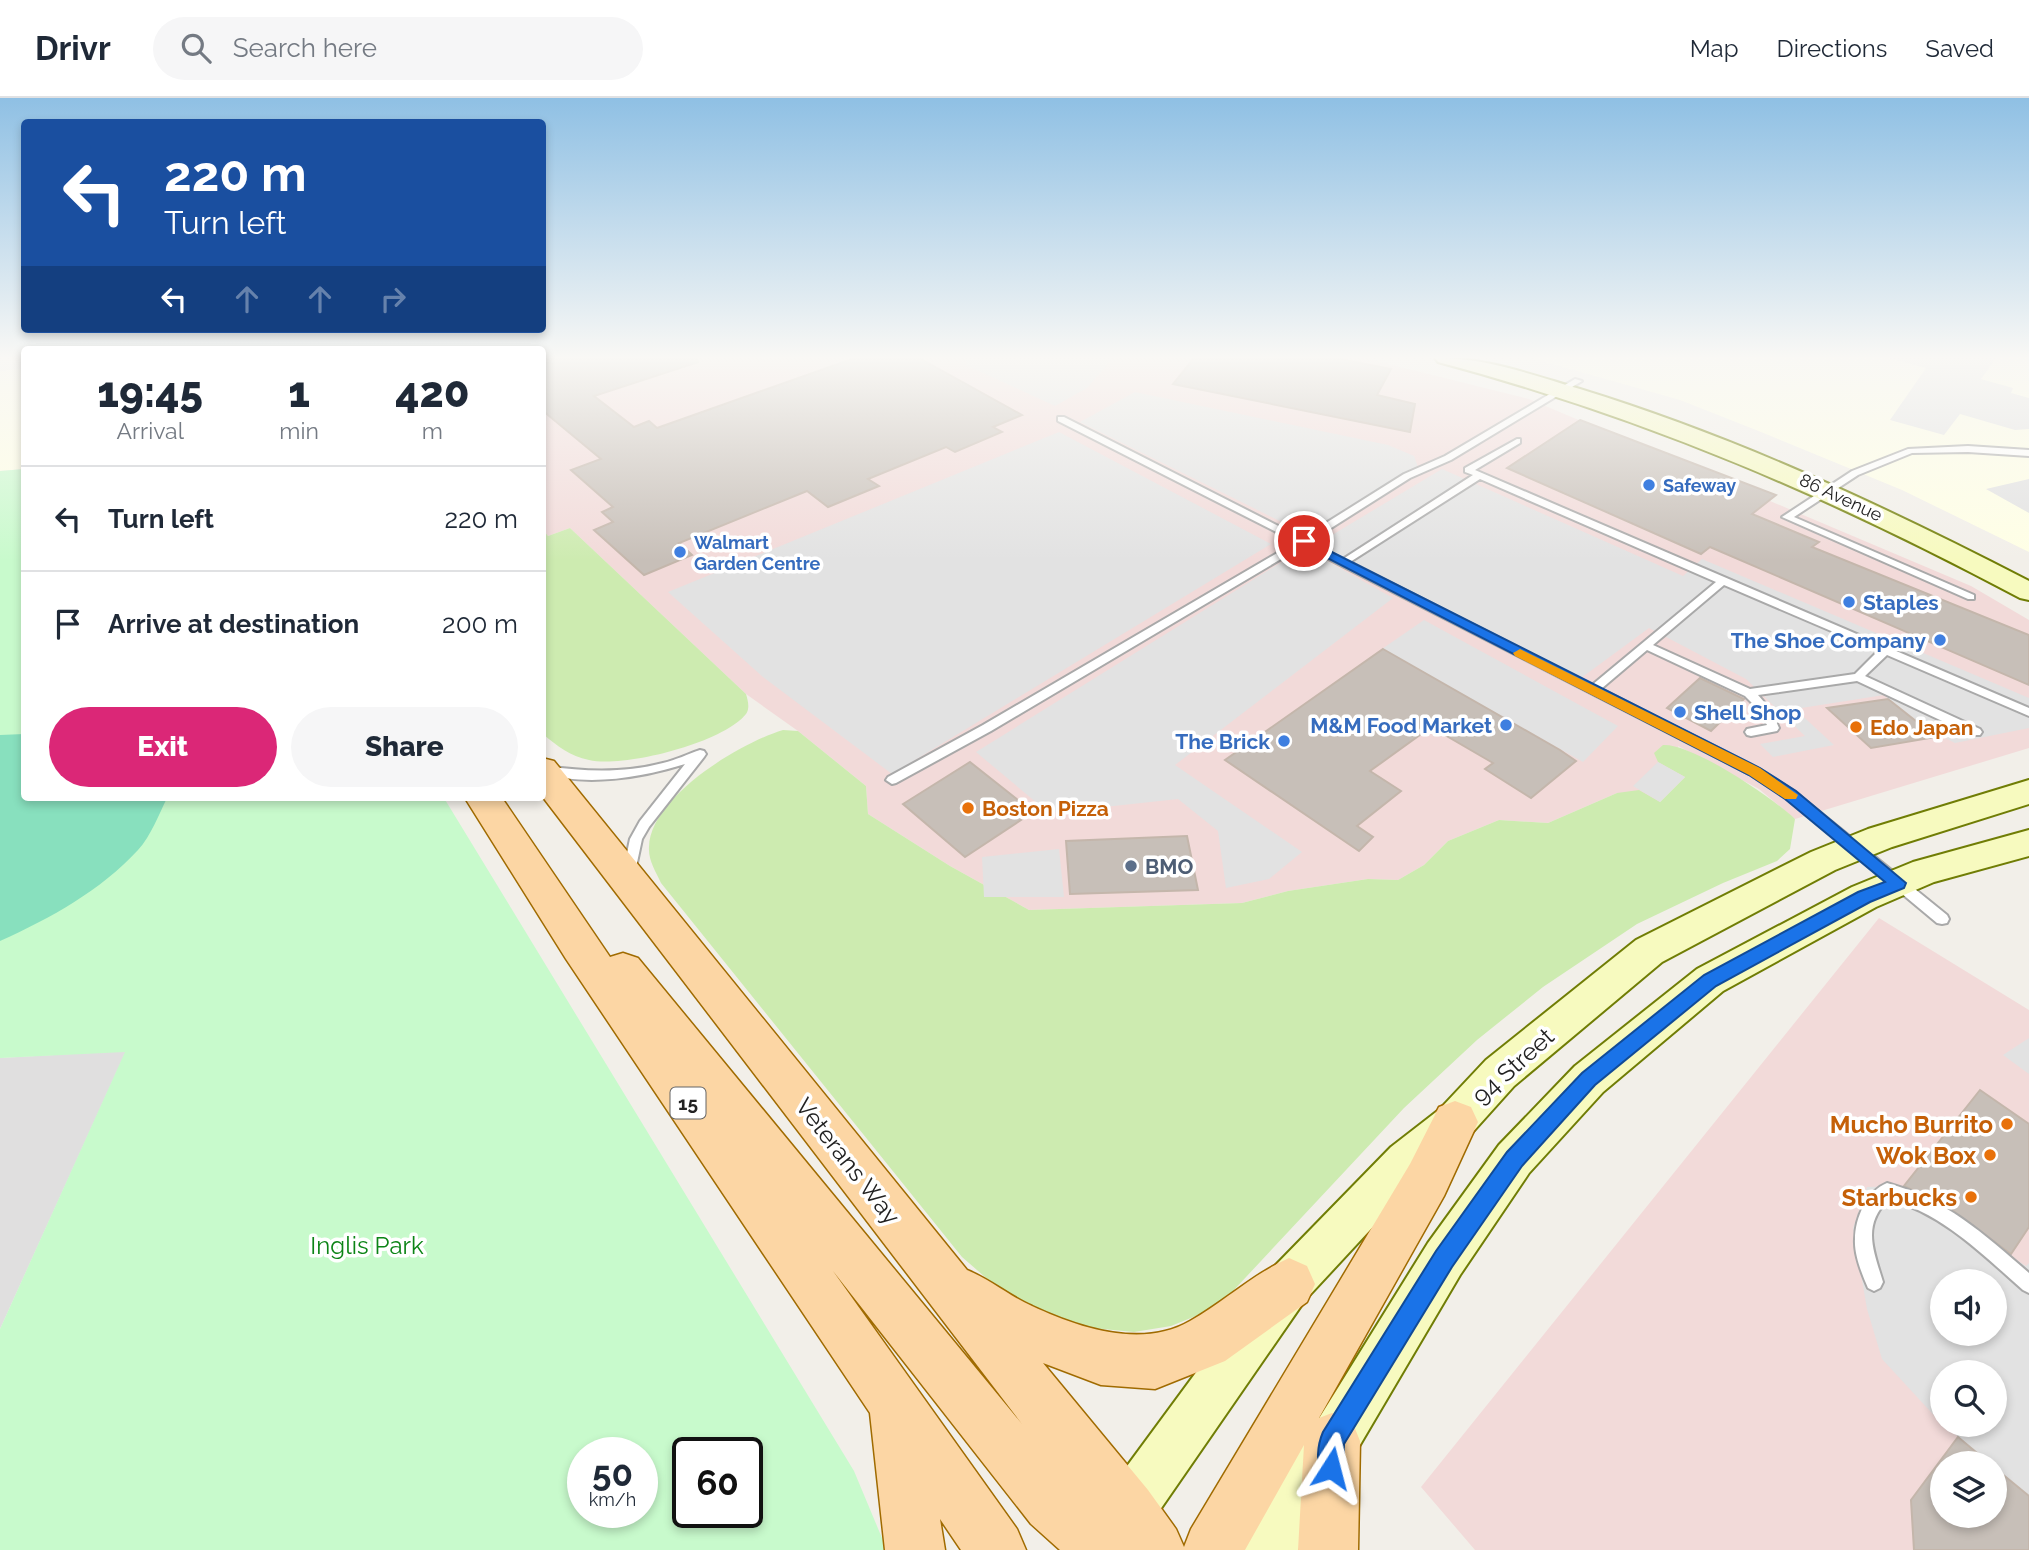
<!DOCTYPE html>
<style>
:root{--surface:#fff;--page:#f6f6f7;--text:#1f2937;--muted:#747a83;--line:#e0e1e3;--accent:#db2777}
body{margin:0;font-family:Raleway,sans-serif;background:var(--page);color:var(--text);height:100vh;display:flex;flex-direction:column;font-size:26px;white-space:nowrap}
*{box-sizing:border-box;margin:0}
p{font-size:23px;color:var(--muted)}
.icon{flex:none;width:38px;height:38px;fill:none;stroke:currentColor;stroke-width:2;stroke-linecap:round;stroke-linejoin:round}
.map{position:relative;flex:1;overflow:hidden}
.panel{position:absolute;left:21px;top:248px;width:525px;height:455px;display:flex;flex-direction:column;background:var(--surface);border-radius:7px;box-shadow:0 4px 10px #0003}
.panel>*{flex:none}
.hud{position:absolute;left:21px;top:21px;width:525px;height:214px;border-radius:7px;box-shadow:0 4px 10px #0003;background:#1a4fa0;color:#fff;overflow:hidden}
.tools{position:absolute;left:1930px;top:1171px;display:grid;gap:14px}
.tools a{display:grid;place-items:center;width:77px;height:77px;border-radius:50%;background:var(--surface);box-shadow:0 4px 10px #0003;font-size:35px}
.speed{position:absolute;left:567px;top:1339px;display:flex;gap:14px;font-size:35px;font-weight:700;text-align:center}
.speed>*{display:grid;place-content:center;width:91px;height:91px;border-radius:50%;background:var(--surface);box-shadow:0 4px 10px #0003;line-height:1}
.speed small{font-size:18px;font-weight:400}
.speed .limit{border:4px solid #111;border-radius:10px;background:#fff;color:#111}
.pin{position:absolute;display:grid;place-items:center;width:60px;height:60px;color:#fff;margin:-30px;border:4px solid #fff;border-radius:50%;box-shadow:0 2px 7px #0007}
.me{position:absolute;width:77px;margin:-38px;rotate:9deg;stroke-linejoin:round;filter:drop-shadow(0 0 5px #0008)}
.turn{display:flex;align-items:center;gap:24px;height:147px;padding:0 28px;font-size:32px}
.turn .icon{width:91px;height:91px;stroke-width:2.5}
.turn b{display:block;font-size:49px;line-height:60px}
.lanes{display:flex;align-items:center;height:66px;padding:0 28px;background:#0003;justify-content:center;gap:35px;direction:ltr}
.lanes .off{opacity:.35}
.eta{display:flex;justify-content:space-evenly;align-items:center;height:119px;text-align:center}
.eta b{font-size:42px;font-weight:800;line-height:49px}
.primary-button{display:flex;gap:14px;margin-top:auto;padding:14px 28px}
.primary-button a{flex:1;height:80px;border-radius:42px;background:var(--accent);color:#fff;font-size:28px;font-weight:800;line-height:80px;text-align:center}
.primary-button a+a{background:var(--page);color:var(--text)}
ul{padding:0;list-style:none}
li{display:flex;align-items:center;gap:21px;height:105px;padding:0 28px;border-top:2px solid var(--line)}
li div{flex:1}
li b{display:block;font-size:26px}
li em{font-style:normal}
header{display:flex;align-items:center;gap:42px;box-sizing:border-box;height:98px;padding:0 35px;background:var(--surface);border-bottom:2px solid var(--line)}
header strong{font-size:33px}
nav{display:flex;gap:38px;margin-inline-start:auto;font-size:24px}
.search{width:490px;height:63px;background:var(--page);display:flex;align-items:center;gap:18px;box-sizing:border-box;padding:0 24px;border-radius:38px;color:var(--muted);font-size:26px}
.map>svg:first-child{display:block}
.residential{fill:#e0dfdf}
.commercial{fill:#f2dad9;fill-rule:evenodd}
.education{fill:#ffffe5}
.grass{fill:#cdebb0}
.park{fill:#c8facc;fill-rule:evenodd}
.pitch{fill:#88e0be}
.parking{fill:#e2e2e2;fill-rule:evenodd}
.building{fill:#c7bfb8;stroke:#c4b6ab;stroke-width:2}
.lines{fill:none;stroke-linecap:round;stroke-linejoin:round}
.lane-casing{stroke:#a9a9a9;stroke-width:4}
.secondary-casing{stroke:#707d05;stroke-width:4}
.primary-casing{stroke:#a06b00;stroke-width:3}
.lane{fill:#fff;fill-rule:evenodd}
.secondary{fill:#f7fabf;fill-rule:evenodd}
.primary{fill:#fcd6a4;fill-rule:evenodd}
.route{fill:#1a73e8;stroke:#114b97;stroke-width:2}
.slow{fill:#f59e0b}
.shop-dot{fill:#3f7fe0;stroke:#fff;stroke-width:2.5}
.food-dot{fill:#e8710a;stroke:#fff;stroke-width:2.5}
.service-dot{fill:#5c6f8a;stroke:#fff;stroke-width:2.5}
.labels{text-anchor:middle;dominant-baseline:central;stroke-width:7;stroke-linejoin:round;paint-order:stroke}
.far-shop-label{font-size:18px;font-weight:bold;fill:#366cbe;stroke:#fff;text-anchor:start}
.far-street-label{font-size:18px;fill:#222;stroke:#fff}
.shield{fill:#fff;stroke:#646464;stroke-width:2}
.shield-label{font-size:19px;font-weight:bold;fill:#222}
.shop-label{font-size:21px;font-weight:bold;fill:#366cbe;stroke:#fff;text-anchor:end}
.food-label{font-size:21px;font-weight:bold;fill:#c56008;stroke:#fff;text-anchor:start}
.service-label{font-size:21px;font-weight:bold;fill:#4e5e75;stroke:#fff;text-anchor:start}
.near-street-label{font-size:24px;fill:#222;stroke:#fff}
.near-food-label{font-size:24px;font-weight:bold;fill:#c56008;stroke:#fff;text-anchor:end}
.near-park-label{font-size:24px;fill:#0c8416;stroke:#fff}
</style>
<header>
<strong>Drivr</strong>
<div class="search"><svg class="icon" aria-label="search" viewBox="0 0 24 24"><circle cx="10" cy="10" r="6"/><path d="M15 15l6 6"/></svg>Search here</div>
<nav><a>Map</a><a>Directions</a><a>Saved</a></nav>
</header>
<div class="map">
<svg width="2029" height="1452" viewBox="0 0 2029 1452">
<rect width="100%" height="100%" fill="#f2efe9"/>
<polygon class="residential" points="126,953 0,1231 0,960"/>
<g class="commercial">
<polygon points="543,260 1364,260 1529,301 1971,488 2029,522 2029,650 1795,721 1759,691 1678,648 1685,679 1660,704 1617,695 1548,725 1499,722 1448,743 1424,767 1398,782 1368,781 1288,793 1242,805 1029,812 950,768 868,716 866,688 798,633 746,596 570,430 548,438 543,432"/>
<path d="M1879 820 2029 912V1452H1475L1421 1389ZM1942 1183H1995V1236H1942ZM1942 1274H1995V1326H1942ZM1942 1365H1995V1418H1942Z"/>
</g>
<g class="education">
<polygon points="1531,260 2029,260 2029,454 1902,392 1756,332 1680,302"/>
<polygon points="24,271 24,371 0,373 0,273"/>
</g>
<g class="grass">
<path d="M570 430 746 596C748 603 750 610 746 616 723 645 624 670 589 662 570 658 557 648 543 636V432L548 438Z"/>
<path d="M783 632 798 633 866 688 868 716 950 768 1029 812 1242 805 1288 793 1368 781 1398 782 1424 767 1448 743 1499 722 1548 725 1617 695 1639 692 1660 704 1685 679 1658 664 1654 655 1663 647C1692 645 1773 700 1795 721L1790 751 1777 763 1723 785 1637 826 1543 889 1477 942 1404 1010 1218 1209 1171 1228 1134 1234 1082 1229 1035 1213 1000 1192 962 1159 661 785C656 774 648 762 649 749 650 699 740 645 783 632Z"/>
</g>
<path class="park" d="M24 371V700H444L854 1373 887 1452H0V1231L125 954 0 960V373ZM583 1354H642V1414H583ZM688 1354H747V1414H688Z"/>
<path class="pitch" d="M24 636V700H167C159 716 151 738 138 752 100 793 51 820 0 843V637Z"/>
<g class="parking">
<polygon points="965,260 1113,260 1087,290 1055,308 968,268"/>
<polygon points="1889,260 1996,260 1981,281 2013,290 2011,295 2029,300 2029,331 2015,332 1960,316 1944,337 1890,322 1926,270"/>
<polygon points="1135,294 1388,347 1414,358 1418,369 1306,436 1080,324"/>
<polygon points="1059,334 1271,446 892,676 763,579 668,494"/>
<polygon points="1442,371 1683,478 1702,461 2029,600 2029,630 1955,645 1927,631 1884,597 1795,611 1834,647 1773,659 1760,646 1805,638 1746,581 1649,530 1581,580 1317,446"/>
<polygon points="2029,381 2029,415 1986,391"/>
<polygon points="1304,450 1393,500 1175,667 1302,754 1269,781 1226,790 1218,733 1178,701 1049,715 976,654"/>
<polygon points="1424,522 1618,628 1583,664 1382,551"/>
<polygon points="1658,664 1685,679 1660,704 1633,688"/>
<polygon points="1059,751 1064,799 984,799 982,759"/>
<polygon points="2029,940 2029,976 2003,957"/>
<path d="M1903 1088 2026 1168 2029 1165V1398L1995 1370V1365H1989L1943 1326H1995V1274H1942V1326L1882 1261 1867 1211 1853 1130 1867 1089ZM1942 1183H1995V1236H1942Z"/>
</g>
<g class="building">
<polygon points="542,260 697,260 698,264 594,298 634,329 649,323 657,330 855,260 919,260 1022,317 993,329 1002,334 955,354 946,349 868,381 879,388 828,409 807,393 679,445 692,457 644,477 594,432 613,424 602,414 613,409 571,372 601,361 542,312"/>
<polygon points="1194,260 1335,260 1391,271 1377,297 1415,306 1410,334 1173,286"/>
<polygon points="1580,322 1776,397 1752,416 1819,444 1812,449 2029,537 2029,587 1710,449 1701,456 1507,370"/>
<polygon points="1383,551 1560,652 1576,663 1531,700 1485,671 1493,665 1431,629 1370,673 1401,693 1357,728 1373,739 1359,753 1225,662"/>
<polygon points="1700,580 1744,601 1711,633 1667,610"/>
<polygon points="1888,601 1936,639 1871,650 1827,610"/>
<polygon points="970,664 1033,714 965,759 903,706"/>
<polygon points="1187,738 1198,792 1070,796 1066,743"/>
<polygon points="1980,992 2029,1026 2029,1129 2011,1156 1947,1108 1904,1088"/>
<polygon points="1958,1339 1989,1365 1942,1365 1942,1418 1995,1418 1995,1370 2029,1398 2029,1452 1914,1452 1911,1402"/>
</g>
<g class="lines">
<defs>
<g id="lane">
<path d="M1575 281 1582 283 1451 362 1410 380 1309 444 1343 461 1473 377 1465 374V370L1517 341H1520V345L1475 372 2029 610V618L1887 557 1865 578 1980 631 1982 634 1980 637H1972L1857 583 1758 597 1771 612 1779 630 1777 633 1751 638 1747 637 1745 634 1747 631 1767 627 1760 613 1745 598 1647 552 1601 591 1759 671 1795 694 1947 817 1949 821 1947 825 1942 826 1937 825 1787 700 1751 677 1303 448 991 633 896 685 892 686 886 682 888 679 983 627 1296 444 1058 323V319H1064L1302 440 1404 376 1445 358ZM1480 381 1716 484 1592 587 1350 464ZM1724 487 1878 553 1855 576 1750 591 1653 547Z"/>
<polygon points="1968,348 2029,352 2029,358 1968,354 1912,355 1858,377 1794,419 1974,497 1974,501 1968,501 1782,419 1852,373 1908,351"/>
<path d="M700 652 704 653 706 656 704 659 649 729 642 741 635 774 634 777H624L623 774 630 741 640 723 685 666C644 679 584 690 542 674L543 669 547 668C586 674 625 675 663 665 676 662 688 656 700 652Z"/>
<path d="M1887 1085C1946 1101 1984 1136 2029 1175V1195L2023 1192C1982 1156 1943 1116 1889 1101 1861 1127 1874 1154 1883 1184L1880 1190 1874 1193 1868 1190C1862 1176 1854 1157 1855 1141 1855 1120 1867 1093 1887 1085Z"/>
</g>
<g id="secondary">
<path d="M1435 260C1485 259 1532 277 1580 291 1736 339 1884 408 2029 483V502L2020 500C1828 398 1648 320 1438 264Z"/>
<polygon points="2029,682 2029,706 1892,749 1835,772 1662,864 1514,988 1470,1037 1421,1077 1305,1202 1146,1432 1127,1439 1108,1432 1101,1413 1108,1394 1273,1170 1391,1049 1440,1011 1486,962 1636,842 1811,754 1868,731"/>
<polygon points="2029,732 2029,758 1934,784 1876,809 1723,893 1603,994 1529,1075 1460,1177 1298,1452 1241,1452 1249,1433 1428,1145 1499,1047 1575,968 1697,871 1852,789 1913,764"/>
</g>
<path id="primary" d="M542 660 554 663 967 1172C990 1181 1009 1198 1032 1208 1079 1230 1142 1251 1190 1223 1224 1204 1253 1176 1289 1160L1307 1168 1315 1186 1307 1204 1225 1263 1155 1291 1101 1287 1043 1265 1148 1392 1176 1431 1184 1449 1191 1431 1410 1066 1439 1009 1455 1003 1471 1009 1478 1024 1444 1098 1319 1320 1332 1315 1352 1323 1360 1343 1358 1452H1298L1304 1347 1245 1452H1060L1031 1426 833 1173 1017 1431 1026 1452H961L940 1421 945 1452H885L870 1315 566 861 465 700H502L610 859 623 855 638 860 1022 1326 542 698Z"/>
</defs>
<use href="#lane" class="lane-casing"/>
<use href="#secondary" class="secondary-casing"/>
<use href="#primary" class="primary-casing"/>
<use href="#lane" class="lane"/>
<use href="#secondary" class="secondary"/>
<use href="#primary" class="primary"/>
</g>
<linearGradient id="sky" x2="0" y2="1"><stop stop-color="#8fc0e4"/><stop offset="0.56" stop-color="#f9f8f5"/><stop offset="1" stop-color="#f9f8f5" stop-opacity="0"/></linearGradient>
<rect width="2029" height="463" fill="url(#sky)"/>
<path class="route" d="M1304 440 1760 670 1796 693 1906 785 1904 790 1870 804 1716 888 1595 987 1522 1068 1452 1169 1344 1346 1343 1370 1339 1379 1331 1382 1322 1379C1316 1365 1317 1348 1323 1334L1436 1153 1507 1054 1582 975 1704 877 1858 794 1885 784 1785 701 1749 677 1300 446V441Z"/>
<polygon class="slow" points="1520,551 1760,670 1798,697 1796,701 1785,701 1749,677 1515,558 1513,555"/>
<g class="shop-dot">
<circle cx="1649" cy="387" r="7"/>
<circle cx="680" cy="454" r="7"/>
<circle cx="1849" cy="504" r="7"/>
<circle cx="1940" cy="542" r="7"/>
<circle cx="1680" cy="614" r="7"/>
<circle cx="1506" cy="627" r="7"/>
<circle cx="1284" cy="643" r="7"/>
</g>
<g class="food-dot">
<circle cx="1856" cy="629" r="7"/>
<circle cx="968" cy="710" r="7"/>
<circle cx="2007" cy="1026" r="7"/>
<circle cx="1990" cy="1057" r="7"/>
<circle cx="1971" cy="1099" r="7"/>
</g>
<circle class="service-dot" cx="1131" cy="768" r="7"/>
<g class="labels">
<g class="far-shop-label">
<text x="1663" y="387">Safeway</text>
<text x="694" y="444">Walmart<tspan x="694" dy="21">Garden Centre</tspan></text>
</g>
<g class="far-street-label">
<text transform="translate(1841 399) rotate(25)">86 Avenue</text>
</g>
<rect class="shield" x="670.5" y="989.5" width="35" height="31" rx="5"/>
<g class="shield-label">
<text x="688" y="1005">15</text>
</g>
<g class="shop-label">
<text x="1863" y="504" text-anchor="start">Staples</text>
<text x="1926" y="542">The Shoe Company</text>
<text x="1694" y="614" text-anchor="start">Shell Shop</text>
<text x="1492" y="627">M&amp;M Food Market</text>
<text x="1270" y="643">The Brick</text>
</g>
<g class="food-label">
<text x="1870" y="629">Edo Japan</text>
<text x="982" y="710">Boston Pizza</text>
</g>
<g class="service-label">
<text x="1145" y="768">BMO</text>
</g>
<g class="near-street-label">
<text transform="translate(1513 968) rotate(-42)">94 Street</text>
<text transform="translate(848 1063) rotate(52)">Veterans Way</text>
</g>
<g class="near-food-label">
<text x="1993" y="1026">Mucho Burrito</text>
<text x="1976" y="1057">Wok Box</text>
<text x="1957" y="1099">Starbucks</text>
</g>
<g class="near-park-label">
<text x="367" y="1147">Inglis Park</text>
</g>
</g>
</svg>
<div class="tools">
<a><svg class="icon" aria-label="sound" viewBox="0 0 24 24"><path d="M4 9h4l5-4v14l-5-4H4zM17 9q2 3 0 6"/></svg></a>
<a><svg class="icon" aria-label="search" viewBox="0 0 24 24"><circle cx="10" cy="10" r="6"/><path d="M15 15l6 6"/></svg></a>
<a><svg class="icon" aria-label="layers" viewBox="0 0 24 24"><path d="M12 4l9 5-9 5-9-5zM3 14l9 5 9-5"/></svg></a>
</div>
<div class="speed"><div>50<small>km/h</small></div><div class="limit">60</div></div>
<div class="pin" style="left:1304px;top:443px;background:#d93025"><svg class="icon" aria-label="arrive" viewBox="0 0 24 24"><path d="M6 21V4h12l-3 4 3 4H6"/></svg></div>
<svg class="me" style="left:1331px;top:1370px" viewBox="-20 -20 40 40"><path d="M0-17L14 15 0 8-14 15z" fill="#1a73e8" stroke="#fff" stroke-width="4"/></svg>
<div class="hud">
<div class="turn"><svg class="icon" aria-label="left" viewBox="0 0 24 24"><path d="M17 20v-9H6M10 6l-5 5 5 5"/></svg><div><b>220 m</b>Turn left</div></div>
<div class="lanes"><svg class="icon" aria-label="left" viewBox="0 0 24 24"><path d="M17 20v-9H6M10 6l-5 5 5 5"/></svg><svg class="icon off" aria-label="ahead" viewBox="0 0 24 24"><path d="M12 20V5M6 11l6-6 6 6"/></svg><svg class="icon off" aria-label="ahead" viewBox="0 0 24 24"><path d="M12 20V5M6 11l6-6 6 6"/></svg><svg class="icon off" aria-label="right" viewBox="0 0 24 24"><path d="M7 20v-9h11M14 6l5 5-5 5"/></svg></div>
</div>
<section class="panel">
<div class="eta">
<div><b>19:45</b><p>Arrival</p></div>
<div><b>1</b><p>min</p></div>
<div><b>420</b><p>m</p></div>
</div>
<ul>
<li><svg class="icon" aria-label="left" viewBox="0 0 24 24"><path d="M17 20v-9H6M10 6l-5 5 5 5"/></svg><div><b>Turn left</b></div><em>220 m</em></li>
<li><svg class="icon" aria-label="arrive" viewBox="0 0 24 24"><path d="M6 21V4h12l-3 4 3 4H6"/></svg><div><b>Arrive at destination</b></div><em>200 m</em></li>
</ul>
<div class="primary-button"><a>Exit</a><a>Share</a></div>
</section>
</div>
